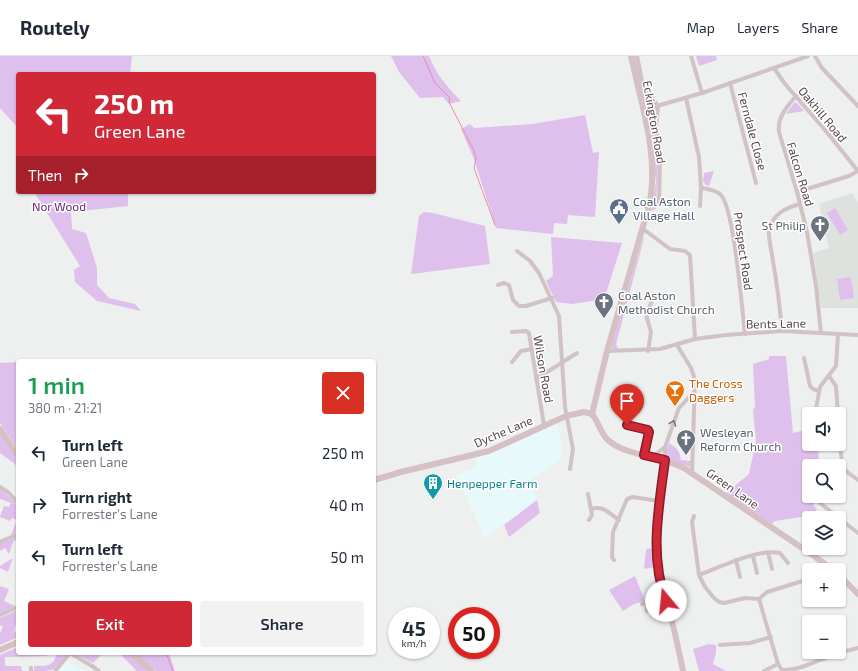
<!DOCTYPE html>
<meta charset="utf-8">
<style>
:root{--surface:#fff;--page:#f2f2f3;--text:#1f2937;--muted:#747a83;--line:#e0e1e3;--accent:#d02837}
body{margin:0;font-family:"Exo 2",sans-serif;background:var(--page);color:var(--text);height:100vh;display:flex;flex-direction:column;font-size:15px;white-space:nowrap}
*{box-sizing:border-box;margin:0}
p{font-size:13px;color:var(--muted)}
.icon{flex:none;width:22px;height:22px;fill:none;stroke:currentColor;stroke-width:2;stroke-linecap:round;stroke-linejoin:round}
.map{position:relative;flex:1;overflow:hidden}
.panel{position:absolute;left:16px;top:303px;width:360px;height:296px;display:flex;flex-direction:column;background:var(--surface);border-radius:4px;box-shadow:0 1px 3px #0004}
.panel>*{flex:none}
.banner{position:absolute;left:16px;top:16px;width:360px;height:122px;border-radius:4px;box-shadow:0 1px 3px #0004;background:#d02837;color:#fff;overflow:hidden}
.fabs{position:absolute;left:802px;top:351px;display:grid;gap:8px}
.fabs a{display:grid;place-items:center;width:44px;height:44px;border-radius:4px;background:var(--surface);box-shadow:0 1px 3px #0004;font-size:20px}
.speed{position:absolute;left:388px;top:551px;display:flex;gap:8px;font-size:20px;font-weight:700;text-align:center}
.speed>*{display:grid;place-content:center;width:52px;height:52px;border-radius:50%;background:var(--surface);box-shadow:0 1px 3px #0004;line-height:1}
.speed small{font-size:10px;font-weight:400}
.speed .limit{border:6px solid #d22;background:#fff;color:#111}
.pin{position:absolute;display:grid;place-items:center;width:34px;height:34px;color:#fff;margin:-41px -17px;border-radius:50% 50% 50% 0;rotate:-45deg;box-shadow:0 0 4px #0007}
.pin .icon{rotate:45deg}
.me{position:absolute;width:44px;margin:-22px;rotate:343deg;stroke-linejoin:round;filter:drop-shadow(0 0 3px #0008)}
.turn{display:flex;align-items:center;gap:14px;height:84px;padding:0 12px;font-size:18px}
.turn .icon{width:52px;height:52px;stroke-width:2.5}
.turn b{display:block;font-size:28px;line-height:34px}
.then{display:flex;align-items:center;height:38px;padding:0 12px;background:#0003;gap:8px;font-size:15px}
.round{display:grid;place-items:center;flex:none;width:42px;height:42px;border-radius:4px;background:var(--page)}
.overview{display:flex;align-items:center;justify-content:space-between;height:68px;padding:0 12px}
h1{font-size:24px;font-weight:600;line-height:30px;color:#1e9e55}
.primary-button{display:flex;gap:8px;margin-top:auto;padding:8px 12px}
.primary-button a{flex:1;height:46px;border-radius:4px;background:var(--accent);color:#fff;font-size:16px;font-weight:600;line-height:46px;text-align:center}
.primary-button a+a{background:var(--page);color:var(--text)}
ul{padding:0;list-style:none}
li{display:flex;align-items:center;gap:12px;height:52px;padding:0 12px}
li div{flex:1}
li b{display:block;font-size:15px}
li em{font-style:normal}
header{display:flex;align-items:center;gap:24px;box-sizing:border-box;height:56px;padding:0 20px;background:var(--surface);border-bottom:1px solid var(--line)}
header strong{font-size:19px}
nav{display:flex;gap:22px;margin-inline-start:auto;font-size:14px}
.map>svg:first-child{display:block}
.commercial{fill:#e7f9fa}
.education{fill:#dfe1df}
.green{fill:#dfbfeb}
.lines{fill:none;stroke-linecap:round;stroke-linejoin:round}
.stream{stroke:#e48fb5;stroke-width:1}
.street{stroke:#d1c2c5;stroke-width:4}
.secondary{stroke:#d5c1c4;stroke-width:6}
.oneway{stroke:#837275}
.route-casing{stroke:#871a24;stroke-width:10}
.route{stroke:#d02837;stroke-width:7}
.labels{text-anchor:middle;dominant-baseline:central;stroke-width:3;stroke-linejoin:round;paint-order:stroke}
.street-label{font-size:12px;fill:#59474a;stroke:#fff}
.service-label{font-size:12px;fill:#4e5e75;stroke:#fff;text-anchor:start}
.park-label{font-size:12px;fill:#671e74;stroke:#fff}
.worship-label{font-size:12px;fill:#5b616d;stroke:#fff;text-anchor:start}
.food-label{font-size:12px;fill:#c56008;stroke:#fff;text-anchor:start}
.culture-label{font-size:12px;fill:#0d838f;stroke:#fff;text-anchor:start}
</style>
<header>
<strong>Routely</strong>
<nav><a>Map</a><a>Layers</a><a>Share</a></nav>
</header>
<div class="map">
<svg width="858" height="615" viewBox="0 0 858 615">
<rect width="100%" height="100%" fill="#edf0ee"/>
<g class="commercial">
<polygon points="557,366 561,386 562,400 557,407 547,414 531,422 537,444 485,482 456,419 469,414 477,409 475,401"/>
<polygon points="67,606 85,615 59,615"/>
</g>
<polygon class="education" points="852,137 858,146 858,252 821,252 813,197 829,192 819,148"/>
<g class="green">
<polygon points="0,0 132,0 130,18 18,18 18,72 0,52"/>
<path d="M391 0H429C436 18 447 31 461 45L449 48 443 41 420 42 399 16Z"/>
<polygon points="633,0 635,0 642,30 652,46 651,50 644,49"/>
<polygon points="696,0 716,0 717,4 699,10"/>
<polygon points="794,47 797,47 804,55 786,58"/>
<polygon points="652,53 656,54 654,73 658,108 656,153 651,155 656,126 647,57 649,54"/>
<polygon points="585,59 593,97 599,96 595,161 568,159 567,168 554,167 553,178 496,172 474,103 461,73 470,68 474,72 533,68"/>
<polygon points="714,115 709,130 706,129 703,125 704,117"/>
<polygon points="34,136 128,136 128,150 71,156 72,173 86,177 97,212 97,229 109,242 135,248 141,255 97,245 75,226 74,214 80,210"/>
<polygon points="835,152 848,174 840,179 827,157"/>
<polygon points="424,156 433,157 485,170 490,208 411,218 419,160"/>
<polygon points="551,181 622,187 603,247 592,245 572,248 556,246 546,225 553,220"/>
<polygon points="643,182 644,182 616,288 618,293 614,293 611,292"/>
<polygon points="851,221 854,242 840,244 837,223"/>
<polygon points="769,300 786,300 793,377 809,373 809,388 818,388 819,410 809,410 809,440 819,440 813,449 817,453 814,457 801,461 775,465 772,468 726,437 749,418 756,385 753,353 755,352 753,308 769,303"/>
<polygon points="18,306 18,394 0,367 0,307"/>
<polygon points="0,377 18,404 18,416 15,408 0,397"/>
<path d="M669 387C677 392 679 394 681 404L691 405 690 411 667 402V393Z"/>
<path d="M0 433C21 450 18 449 18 475L11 479 17 464 12 462 10 465 0 461 4 450 9 451 11 447 0 443Z"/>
<polygon points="537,444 540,457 509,481 504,469"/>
<polygon points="18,480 18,486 14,484 9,498 5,492 0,495 0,488"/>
<polygon points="654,492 656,511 644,513 646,493"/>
<polygon points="13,502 8,516 0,512 0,510"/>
<polygon points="635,520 645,545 634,548 623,555 609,534"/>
<polygon points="0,530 9,533 4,545 15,550 0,557"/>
<polygon points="18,554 18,562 14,575 18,577 18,581 0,589 0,577 3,571 0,569 0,562"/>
<polygon points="709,588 716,589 716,596 713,608 726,615 699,615 693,593"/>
<polygon points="18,591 18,597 47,597 47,600 5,601 5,610 21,610 22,615 0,615 0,599"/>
<path d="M57 597H66V599C53 615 56 615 34 615V610C47 610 53 611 57 597Z"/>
<polygon points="74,597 103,597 93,607"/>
<polygon points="119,597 129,597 147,615 135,615 136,614"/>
<polygon points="136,597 169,597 175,615 155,615"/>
</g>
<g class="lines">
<g class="stream">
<polyline points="423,0 435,27 450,42 449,46 474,95 476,103 474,112 495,169"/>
<polyline points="166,597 173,615"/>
</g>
<g class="street">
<polyline points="637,0 643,30 658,50 656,72 660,100 659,149"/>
<polyline points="691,0 702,37"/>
<polyline points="815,0 822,12 858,50"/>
<polyline points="774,12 785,28 825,74 858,115"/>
<polyline points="730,27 756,127"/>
<path d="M796 40C787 51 777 61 779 76L797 136 807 176 816 230 821 277"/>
<polyline points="686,42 699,101 701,132 700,150"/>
<polyline points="643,54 702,37 808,0"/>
<path d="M701 132C708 133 716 134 721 139 734 153 742 253 745 278"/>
<polyline points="797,136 849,120 858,115"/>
<polyline points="642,172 670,193 685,195 690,199 695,283"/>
<polyline points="517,195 530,205 539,217 559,260 565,351 573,393 570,413"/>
<polyline points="498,229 504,227 509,229 513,244 519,250 526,250 552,242"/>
<path d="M782 275C780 252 777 228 773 205 772 196 768 183 769 174 773 158 785 152 800 148"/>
<polyline points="512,276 526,275 529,277 544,369"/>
<polyline points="677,289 691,312 695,324 692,417"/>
<polyline points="607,295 660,293 695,283 726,279 782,275 858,279"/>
<polyline points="648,295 651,276 646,259 655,238"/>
<polyline points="804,302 810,330 813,333 819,335"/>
<polyline points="512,306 521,295 532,293"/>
<polyline points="829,320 836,330 838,358"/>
<polyline points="536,323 577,297"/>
<polyline points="815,358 820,331 836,310 838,278"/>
<polyline points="627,369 648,374 649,377 644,399"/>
<polyline points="839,372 842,409 846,415 858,424"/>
<polyline points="652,401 665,391"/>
<polyline points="665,404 665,391 679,352 694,336"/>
<polyline points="0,431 9,437 18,447"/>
<polyline points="588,438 592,459 589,464"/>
<polyline points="820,447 858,477"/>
<path d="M591 453C604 449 608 457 619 464"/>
<polyline points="694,460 692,466 699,519 705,531 714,542 719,546 724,547 745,542 759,543 767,536 809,523"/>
<polyline points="0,486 18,478"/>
<polyline points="768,496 772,513"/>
<polyline points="753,500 757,517"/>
<polyline points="614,504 612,501 613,476 627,443 633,441 659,445"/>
<polyline points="736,504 740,521"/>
<polyline points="822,514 827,509"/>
<path d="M699 519C720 511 759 492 780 497L788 507"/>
<path d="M759 543 778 608 782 614C799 615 818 604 833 599 841 596 850 594 858 592"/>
<polyline points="642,548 666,545"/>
<polyline points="647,548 647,555"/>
<polyline points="0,559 18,551"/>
<polyline points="720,589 750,587 771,581"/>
<polyline points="70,597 92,610 99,615"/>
<polyline points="31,612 31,615"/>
<polyline points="55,615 70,597"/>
<polyline points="764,615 778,608"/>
</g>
<g class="secondary">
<path d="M631 0C641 48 661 105 648 153L607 295 592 358C598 365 600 375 606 382 622 400 662 400 684 412L814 500 833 514"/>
<polyline points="0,373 18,400"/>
<path d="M665 404C660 444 653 483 659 523 661 534 666 545 669 555 675 575 679 595 683 615"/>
<polyline points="374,424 401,416 489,395 566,360 584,356 592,358"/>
<polyline points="839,519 858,538"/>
<polyline points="0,594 18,586"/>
<polyline points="132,597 151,615"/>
</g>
</g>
<defs><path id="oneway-chevron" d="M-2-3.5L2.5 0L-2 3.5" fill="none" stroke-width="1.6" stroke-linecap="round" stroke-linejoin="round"/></defs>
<use class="oneway" href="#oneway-chevron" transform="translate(673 367) rotate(-70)"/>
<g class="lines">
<defs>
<path id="route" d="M627 369 648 374 649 376 644 399 665 404C659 451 649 499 666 545"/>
</defs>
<use href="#route" class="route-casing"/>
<use href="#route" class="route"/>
</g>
<defs>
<symbol id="civic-pin" viewBox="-11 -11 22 30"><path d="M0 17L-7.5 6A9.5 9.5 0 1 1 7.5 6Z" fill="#5c6f8a" stroke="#fff"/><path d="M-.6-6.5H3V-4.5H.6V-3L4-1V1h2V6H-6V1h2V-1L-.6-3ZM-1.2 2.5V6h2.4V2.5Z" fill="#fff"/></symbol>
<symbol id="church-pin" viewBox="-11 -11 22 30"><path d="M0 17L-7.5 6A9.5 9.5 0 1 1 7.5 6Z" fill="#6b7280" stroke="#fff"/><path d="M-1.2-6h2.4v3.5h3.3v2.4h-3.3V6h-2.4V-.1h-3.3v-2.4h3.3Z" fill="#fff"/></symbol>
<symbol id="bar-pin" viewBox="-11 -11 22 30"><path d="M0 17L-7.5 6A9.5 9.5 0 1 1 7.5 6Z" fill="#e8710a" stroke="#fff"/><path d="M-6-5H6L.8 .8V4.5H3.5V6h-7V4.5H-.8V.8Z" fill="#fff"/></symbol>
<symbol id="building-pin" viewBox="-11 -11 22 30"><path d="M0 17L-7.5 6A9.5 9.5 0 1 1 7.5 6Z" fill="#0f9aa8" stroke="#fff"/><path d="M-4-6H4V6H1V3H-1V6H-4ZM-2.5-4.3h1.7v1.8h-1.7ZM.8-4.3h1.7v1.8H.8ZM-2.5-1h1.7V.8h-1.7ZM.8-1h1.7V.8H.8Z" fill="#fff"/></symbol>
</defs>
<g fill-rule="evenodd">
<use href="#civic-pin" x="608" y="141" width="22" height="30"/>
<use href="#church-pin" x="809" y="158" width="22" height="30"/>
<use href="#church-pin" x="593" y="235" width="22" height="30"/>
<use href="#bar-pin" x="664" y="323" width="22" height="30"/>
<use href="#church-pin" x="675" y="372" width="22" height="30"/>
<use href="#building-pin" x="422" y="416" width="22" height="30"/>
</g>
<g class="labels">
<g class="street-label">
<text transform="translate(823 58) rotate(50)">Oakhill Road</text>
<text transform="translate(655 66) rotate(80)">Eckington Road</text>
<text transform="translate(753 75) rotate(75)">Ferndale Close</text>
<text transform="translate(801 118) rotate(73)">Falcon Road</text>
<text transform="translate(744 195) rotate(82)">Prospect Road</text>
<text transform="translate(776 267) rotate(-1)">Bents Lane</text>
<text transform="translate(544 313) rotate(80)">Wilson Road</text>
<text transform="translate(503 375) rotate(-23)">Dyche Lane</text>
<text transform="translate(733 432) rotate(35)">Green Lane</text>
</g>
<g class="service-label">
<text x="633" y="145">Coal Aston<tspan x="633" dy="14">Village Hall</tspan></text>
</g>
<g class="park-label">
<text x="59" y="150">Nor Wood</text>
</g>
<g class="worship-label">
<text x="806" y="169" text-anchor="end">St Philip</text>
<text x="618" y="239">Coal Aston<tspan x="618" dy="14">Methodist Church</tspan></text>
<text x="700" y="376">Wesleyan<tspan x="700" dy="14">Reform Church</tspan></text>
</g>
<g class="food-label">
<text x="689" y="327">The Cross<tspan x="689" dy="14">Daggers</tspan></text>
</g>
<g class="culture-label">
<text x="447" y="427">Henpepper Farm</text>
</g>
</g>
</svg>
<div class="fabs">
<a><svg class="icon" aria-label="sound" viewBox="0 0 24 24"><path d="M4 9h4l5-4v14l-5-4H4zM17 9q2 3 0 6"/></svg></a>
<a><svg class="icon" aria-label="search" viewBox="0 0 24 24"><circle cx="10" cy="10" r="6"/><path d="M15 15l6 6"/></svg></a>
<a><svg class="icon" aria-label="layers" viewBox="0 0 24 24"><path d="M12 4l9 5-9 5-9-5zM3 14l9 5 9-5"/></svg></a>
<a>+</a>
<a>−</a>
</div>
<div class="speed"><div>45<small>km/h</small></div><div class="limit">50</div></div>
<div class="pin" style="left:627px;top:369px;background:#d93025"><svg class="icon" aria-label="arrive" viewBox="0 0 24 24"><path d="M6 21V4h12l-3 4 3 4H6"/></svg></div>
<svg class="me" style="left:666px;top:545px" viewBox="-20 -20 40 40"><circle r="19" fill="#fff"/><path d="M0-13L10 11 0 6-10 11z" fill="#d02837"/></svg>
<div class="banner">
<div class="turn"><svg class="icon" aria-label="left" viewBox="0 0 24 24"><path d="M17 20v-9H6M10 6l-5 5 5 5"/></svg><div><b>250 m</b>Green Lane</div></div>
<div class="then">Then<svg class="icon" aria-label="right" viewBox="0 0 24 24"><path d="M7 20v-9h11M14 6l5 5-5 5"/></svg></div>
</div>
<section class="panel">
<div class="overview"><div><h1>1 min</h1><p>380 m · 21:21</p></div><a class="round" style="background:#d93025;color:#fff"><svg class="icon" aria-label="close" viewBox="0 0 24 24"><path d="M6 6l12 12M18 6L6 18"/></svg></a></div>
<ul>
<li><svg class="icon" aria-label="left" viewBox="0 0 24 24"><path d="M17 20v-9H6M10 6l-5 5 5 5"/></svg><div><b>Turn left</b><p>Green Lane</p></div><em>250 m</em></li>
<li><svg class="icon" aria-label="right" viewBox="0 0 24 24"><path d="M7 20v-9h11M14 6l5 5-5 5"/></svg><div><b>Turn right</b><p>Forrester's Lane</p></div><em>40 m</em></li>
<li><svg class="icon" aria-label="left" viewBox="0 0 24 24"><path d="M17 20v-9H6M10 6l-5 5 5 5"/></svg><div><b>Turn left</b><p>Forrester's Lane</p></div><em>50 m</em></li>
</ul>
<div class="primary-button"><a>Exit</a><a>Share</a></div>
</section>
</div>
